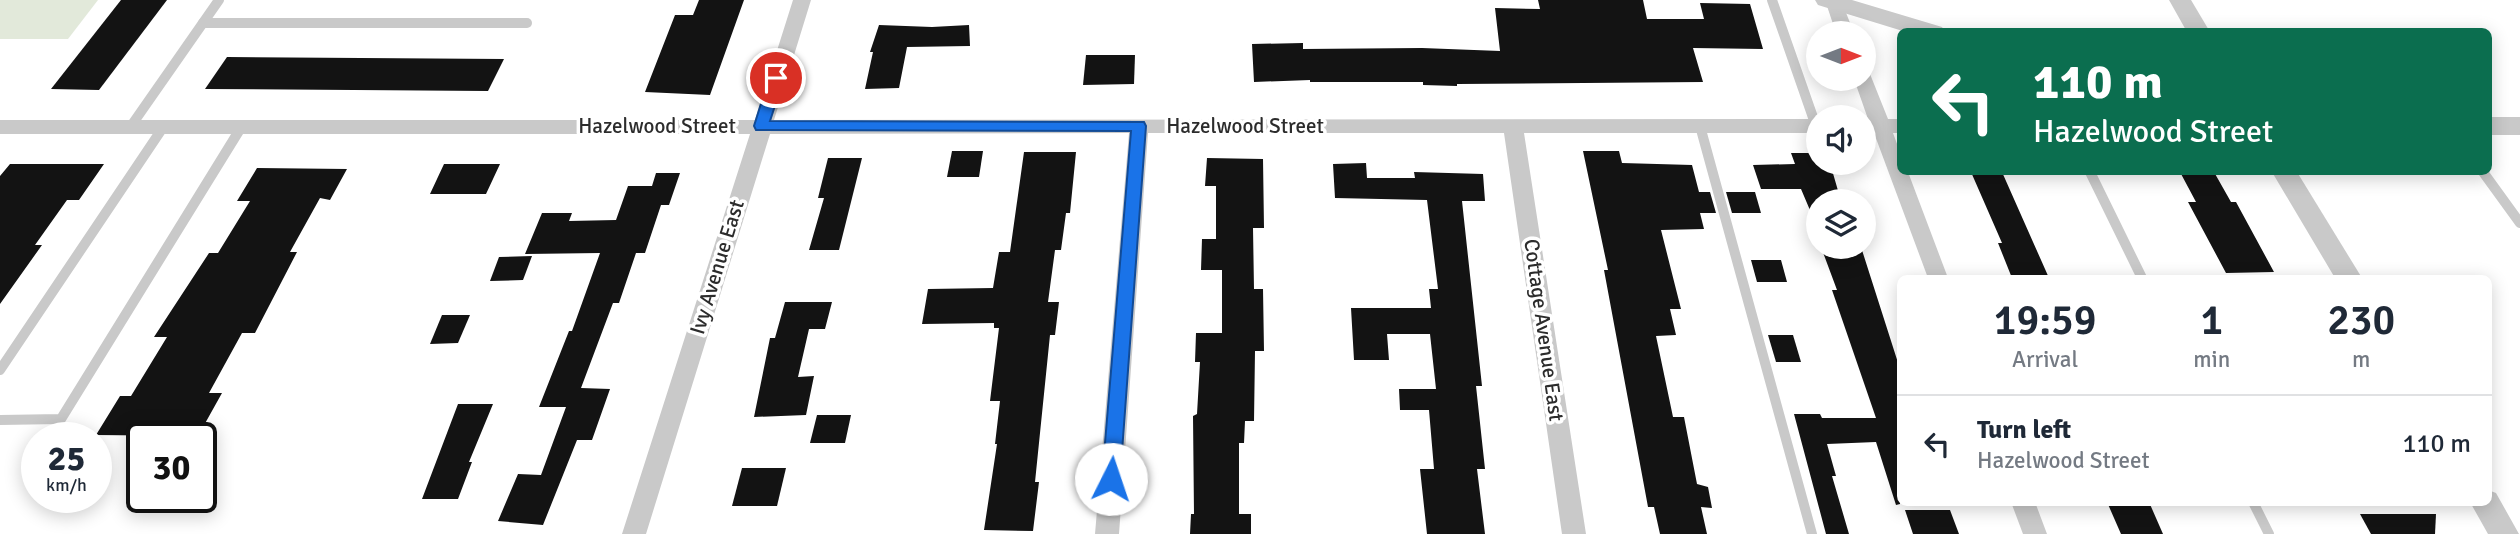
<!DOCTYPE html>
<style>
:root{--surface:#fff;--page:#f2f2f3;--text:#1f2937;--muted:#747a83;--line:#e0e1e3}
body{margin:0;font-family:Signika,sans-serif;background:var(--page);color:var(--text);height:100vh;display:flex;flex-direction:column;font-size:26px;white-space:nowrap}
*{box-sizing:border-box;margin:0}
p{font-size:23px;color:var(--muted)}
.icon{flex:none;width:38px;height:38px;fill:none;stroke:currentColor;stroke-width:2;stroke-linecap:round;stroke-linejoin:round}
.map{position:relative;flex:1;overflow:hidden}
.details{position:absolute;left:1897px;top:275px;width:595px;height:231px;display:flex;flex-direction:column;background:var(--surface);border-radius:10px;box-shadow:0 4px 18px #0003}
.details>*{flex:none}
.top-card{position:absolute;left:1897px;top:28px;width:595px;height:147px;border-radius:10px;box-shadow:0 4px 18px #0003;background:#0b6e4f;color:#fff;overflow:hidden}
.needle{width:46px;rotate:90deg}
.controls{position:absolute;left:1806px;top:21px;display:grid;gap:14px}
.controls a{display:grid;place-items:center;width:70px;height:70px;border-radius:50%;background:var(--surface);box-shadow:0 4px 18px #0003;font-size:35px}
.speed{position:absolute;left:21px;top:422px;display:flex;gap:14px;font-size:35px;font-weight:700;text-align:center}
.speed>*{display:grid;place-content:center;width:91px;height:91px;border-radius:50%;background:var(--surface);box-shadow:0 4px 18px #0003;line-height:1}
.speed small{font-size:18px;font-weight:400}
.speed .limit{border:4px solid #111;border-radius:10px;background:#fff;color:#111}
.pin{position:absolute;display:grid;place-items:center;width:60px;height:60px;color:#fff;margin:-30px;border:4px solid #fff;border-radius:50%;box-shadow:0 2px 7px #0007}
.me{position:absolute;width:77px;margin:-38px;rotate:4deg;stroke-linejoin:round;filter:drop-shadow(0 0 5px #0008)}
.turn{display:flex;align-items:center;gap:24px;height:147px;padding:0 21px;font-size:32px}
.turn .icon{width:91px;height:91px;stroke-width:2.5}
.turn b{display:block;font-size:49px;line-height:60px}
.eta{display:flex;justify-content:space-evenly;align-items:center;height:119px;text-align:center}
.eta b{font-size:42px;font-weight:600;line-height:49px}
ul{padding:0;list-style:none}
li{display:flex;align-items:center;gap:21px;height:98px;padding:0 21px;border-top:2px solid var(--line)}
li div{flex:1}
li b{display:block;font-size:26px}
li em{font-style:normal}
.map>svg:first-child{display:block}
.green{fill:#e2e9da}
.building{fill:#131313}
.lines{fill:none;stroke-linecap:round;stroke-linejoin:round}
.service{stroke:#c9c9c9;stroke-width:10}
.minor{fill:#c9c9c9;fill-rule:evenodd}
.tertiary{fill:#c9c9c9;fill-rule:evenodd}
.route{fill:#1a73e8;stroke:#114b97;stroke-width:2}
.labels{text-anchor:middle;dominant-baseline:central;stroke-width:7;stroke-linejoin:round;paint-order:stroke}
.street-label{font-size:21px;fill:#2c2c2c;stroke:#fff}
</style>
<div class="map">
<svg width="2520" height="534" viewBox="0 0 2520 534">
<rect width="100%" height="100%" fill="#fff"/>
<polygon class="green" points="0,0 98,0 68,39 0,39"/>
<g class="building">
<polygon points="121,0 167,0 99,90 51,89"/>
<polygon points="699,0 744,0 710,95 645,92 675,15 693,15"/>
<polygon points="1538,0 1643,0 1647,19 1704,19 1700,3 1750,4 1763,49 1693,48 1703,82 1457,84 1457,86 1423,85 1423,82 1310,82 1310,80 1254,82 1252,44 1303,43 1303,49 1422,48 1500,51 1495,8 1540,9"/>
<polygon points="879,25 932,27 969,25 970,46 907,47 899,88 865,89 873,52 870,52"/>
<polygon points="1086,55 1135,55 1134,84 1083,85"/>
<polygon points="227,57 504,59 488,91 205,89"/>
<polygon points="952,151 983,151 979,177 947,177"/>
<polygon points="1583,151 1619,151 1622,163 1692,165 1699,192 1710,192 1716,213 1700,213 1704,229 1661,230 1681,309 1670,309 1676,335 1656,336 1673,417 1684,417 1697,484 1708,487 1712,508 1701,507 1707,534 1660,534 1654,507 1648,507 1604,270 1608,270"/>
<polygon points="1024,152 1076,152 1070,213 1066,213 1061,250 1055,250 1048,302 1059,302 1055,335 1050,335 1035,482 1039,482 1033,531 984,530 997,444 995,444 1000,401 990,401 999,328 994,328 994,323 922,324 928,289 993,288 999,252 1010,252"/>
<polygon points="1791,153 1818,153 1818,163 1830,163 1841,201 1818,201 1818,221 1815,222 1801,189 1761,189 1753,165 1795,164"/>
<polygon points="828,158 862,158 839,250 809,250 824,198 818,198"/>
<polygon points="1207,158 1263,159 1264,228 1253,228 1254,289 1263,289 1264,351 1255,351 1254,421 1245,421 1244,443 1239,443 1239,514 1251,514 1251,534 1190,534 1191,514 1194,514 1193,416 1197,414 1200,362 1195,362 1196,333 1222,333 1222,270 1201,270 1202,239 1216,239 1216,186 1205,186"/>
<polygon points="1366,163 1367,178 1415,178 1414,172 1483,174 1485,201 1462,201 1482,386 1476,386 1485,469 1477,469 1485,534 1427,534 1420,469 1434,469 1429,410 1400,410 1399,389 1436,389 1430,334 1387,334 1389,360 1354,360 1351,308 1431,308 1429,289 1438,289 1427,200 1335,198 1333,164"/>
<polygon points="10,164 104,164 79,200 67,200 35,245 42,245 0,304 0,176"/>
<polygon points="444,164 500,164 486,194 430,194"/>
<polygon points="257,168 347,169 330,200 320,198 290,252 297,252 255,333 242,333 209,393 222,393 198,436 96,435 120,396 131,396 167,337 154,337 209,253 218,253 250,201 237,201"/>
<polygon points="1971,172 2002,172 2049,278 2012,278 1998,243 2002,243"/>
<polygon points="2180,172 2214,172 2231,202 2236,202 2274,272 2226,273 2188,202 2196,202"/>
<polygon points="656,173 680,173 669,205 661,205 645,253 636,253 619,303 613,303 581,388 610,389 592,440 577,440 543,525 498,521 518,474 541,475 566,407 539,407 569,331 572,331 600,253 525,254 542,213 572,213 569,221 616,220 628,186 652,186"/>
<polygon points="1726,192 1755,192 1761,213 1732,213"/>
<polygon points="1821,247 1861,247 1900,369 1900,504 1896,505 1876,442 1827,444 1836,476 1832,476 1849,534 1826,534 1794,414 1820,414 1822,418 1876,418 1832,290 1837,290"/>
<polygon points="532,256 523,280 490,281 499,257"/>
<polygon points="1751,260 1781,260 1787,282 1757,282"/>
<polygon points="785,302 832,302 825,329 809,329 798,377 814,376 806,415 754,417 770,338 775,338"/>
<polygon points="442,315 470,315 458,343 430,344"/>
<polygon points="1768,335 1793,335 1801,362 1776,362"/>
<polygon points="458,404 493,404 469,462 472,462 458,499 422,499"/>
<polygon points="817,415 851,415 845,443 810,443"/>
<polygon points="742,468 786,468 777,506 732,506"/>
<polygon points="2107,502 2149,502 2163,534 2121,534"/>
<polygon points="1905,510 1950,510 1959,534 1913,534"/>
<polygon points="2360,514 2436,514 2435,534 2371,534"/>
</g>
<g class="lines">
<g class="service">
<polyline points="1772,0 1816,126"/>
<polyline points="203,23 527,23"/>
<polyline points="131,126 219,0"/>
<polyline points="1700,126 1812,534"/>
<polyline points="2090,172 2142,278"/>
<polyline points="2483,172 2520,223"/>
<polyline points="0,370 164,126"/>
<polyline points="0,420 61,419 242,126"/>
<polyline points="2253,502 2269,534"/>
</g>
<g class="minor">
<polygon points="793,0 811,0 774,120 1818,119 1818,133 1524,133 1586,534 1562,534 1504,133 1148,133 1119,534 1095,534 1129,133 770,134 646,534 622,534 750,134 0,134 0,120 755,120"/>
<polygon points="1825,0 1841,0 1854,33 1836,33"/>
<polygon points="1864,73 1870,74 1888,119 1900,119 1900,133 1893,133 1900,152 1900,172 1908,172 1948,278 1928,278 1874,133 1864,133 1864,119 1868,119 1854,79 1864,79"/>
<polygon points="2011,502 2035,502 2047,534 2023,534"/>
</g>
<g class="tertiary">
<polygon points="1815,0 1852,0 1942,27 1945,32 1906,32 1818,5"/>
<polygon points="2169,0 2191,0 2210,32 2187,32"/>
<rect x="2488" y="117" width="32" height="18"/>
<polygon points="2272,172 2297,172 2362,278 2335,278"/>
<polygon points="2488,490 2496,493 2519,534 2488,534 2470,502 2488,502"/>
</g>
</g>
<polygon class="route" points="776,73 784,78 770,121 1144,122 1146,126 1120,479 1117,484 1111,487 1105,484 1102,479 1131,131 756,130 754,126 769,78"/>
<g class="labels">
<g class="street-label">
<text x="657" y="126">Hazelwood Street</text>
<text x="1245" y="126">Hazelwood Street</text>
<text transform="translate(717 267) rotate(-73)">Ivy Avenue East</text>
<text transform="translate(1544 330) rotate(82)">Cottage Avenue East</text>
</g>
</g>
</svg>
<div class="controls">
<a><svg class="needle" viewBox="-14 -14 28 28"><path d="M0-13l5 13h-10z" fill="#e53935"/><path d="M0 13l5-13h-10z" fill="#747a83"/></svg></a>
<a><svg class="icon" aria-label="sound" viewBox="0 0 24 24"><path d="M4 9h4l5-4v14l-5-4H4zM17 9q2 3 0 6"/></svg></a>
<a><svg class="icon" aria-label="layers" viewBox="0 0 24 24"><path d="M12 4l9 5-9 5-9-5zM3 14l9 5 9-5"/></svg></a>
</div>
<div class="speed"><div>25<small>km/h</small></div><div class="limit">30</div></div>
<div class="pin" style="left:776px;top:78px;background:#d93025"><svg class="icon" aria-label="arrive" viewBox="0 0 24 24"><path d="M6 21V4h12l-3 4 3 4H6"/></svg></div>
<svg class="me" style="left:1111px;top:479px" viewBox="-20 -20 40 40"><circle r="19" fill="#fff"/><path d="M0-13L10 11 0 6-10 11z" fill="#1a73e8"/></svg>
<div class="top-card">
<div class="turn"><svg class="icon" aria-label="left" viewBox="0 0 24 24"><path d="M17 20v-9H6M10 6l-5 5 5 5"/></svg><div><b>110 m</b>Hazelwood Street</div></div>
</div>
<section class="details">
<div class="eta">
<div><b>19:59</b><p>Arrival</p></div>
<div><b>1</b><p>min</p></div>
<div><b>230</b><p>m</p></div>
</div>
<ul>
<li><svg class="icon" aria-label="left" viewBox="0 0 24 24"><path d="M17 20v-9H6M10 6l-5 5 5 5"/></svg><div><b>Turn left</b><p>Hazelwood Street</p></div><em>110 m</em></li>
</ul>
</section>
</div>
